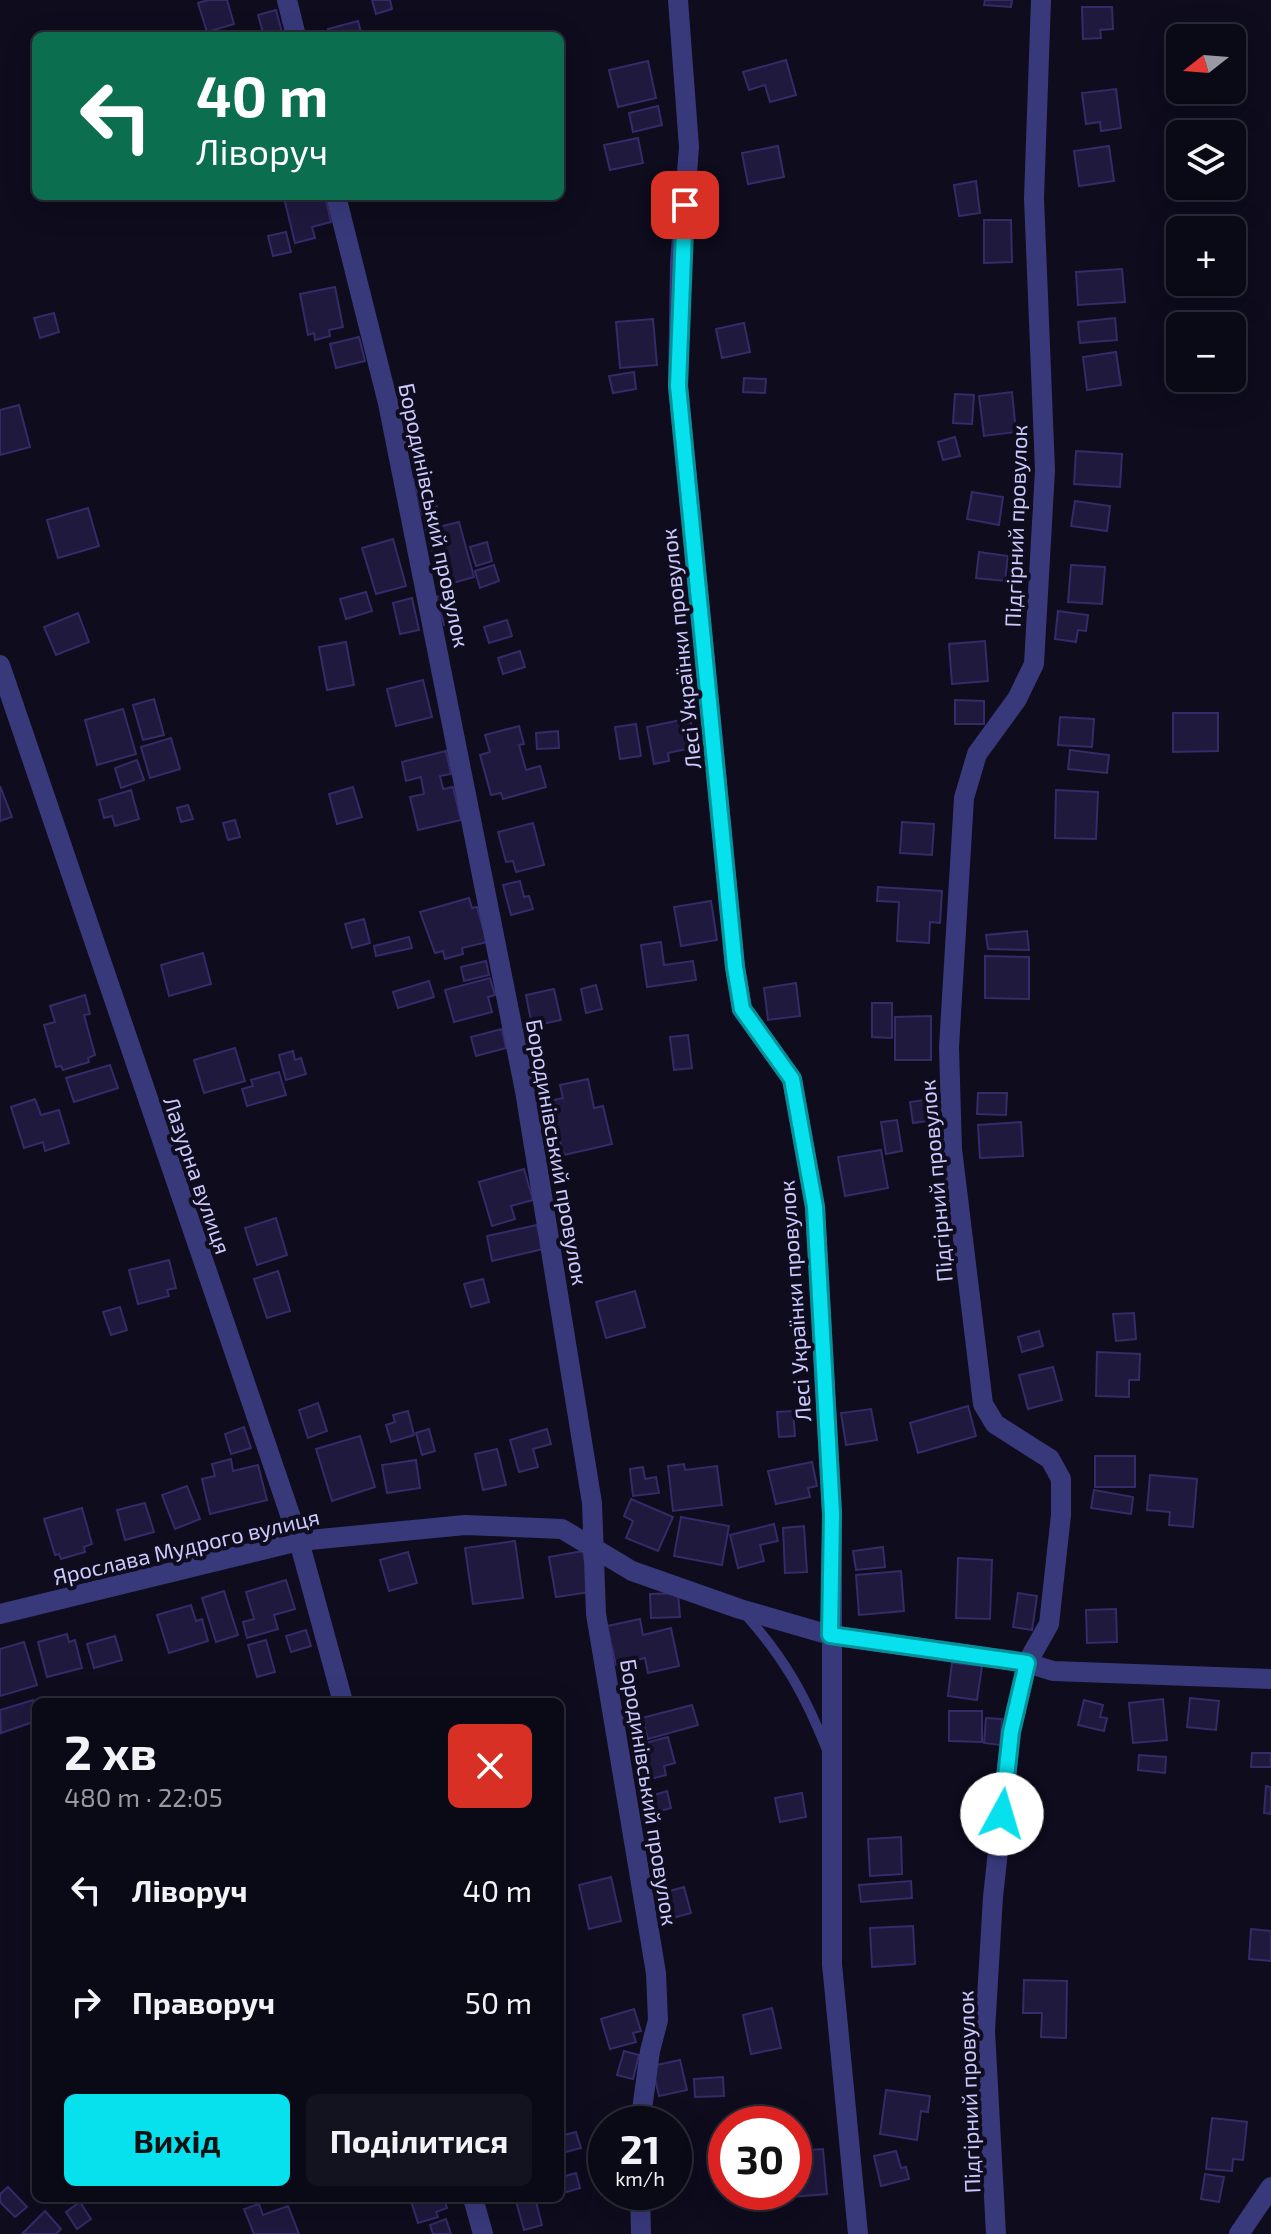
<!DOCTYPE html>
<html lang="uk">
<meta charset="utf-8">
<style>
:root{--surface:#0a0916;--page:#13121f;--text:#f1f3f6;--muted:#999aa1;--line:#2a2a35;--accent:#06e1ed}
body{margin:0;font-family:"Exo 2",sans-serif;background:var(--page);color:var(--text);height:100vh;display:flex;flex-direction:column;font-size:30px;white-space:nowrap}
*{box-sizing:border-box;margin:0}
p{font-size:26px;color:var(--muted)}
.icon{flex:none;width:44px;height:44px;fill:none;stroke:currentColor;stroke-width:2;stroke-linecap:round;stroke-linejoin:round}
.map{position:relative;flex:1;overflow:hidden}
.drawer{position:absolute;left:32px;top:1698px;width:532px;height:504px;display:flex;flex-direction:column;background:var(--surface);border-radius:12px;box-shadow:0 8px 32px #0002,0 0 0 2px var(--line)}
.drawer>*{flex:none}
.guide{position:absolute;left:32px;top:32px;width:532px;height:168px;border-radius:12px;box-shadow:0 8px 32px #0002,0 0 0 2px var(--line);background:#0b6e4f;color:#fff;overflow:hidden}
.needle{width:52px;rotate:253deg}
.controls{position:absolute;left:1166px;top:24px;display:grid;gap:16px}
.controls a{display:grid;place-items:center;width:80px;height:80px;border-radius:12px;background:var(--surface);box-shadow:0 8px 32px #0002,0 0 0 2px var(--line);font-size:40px}
.speed{position:absolute;left:588px;top:2106px;display:flex;gap:16px;font-size:40px;font-weight:700;text-align:center}
.speed>*{display:grid;place-content:center;width:104px;height:104px;border-radius:50%;background:var(--surface);box-shadow:0 8px 32px #0002,0 0 0 2px var(--line);line-height:1}
.speed small{font-size:20px;font-weight:400}
.speed .limit{border:12px solid #d22;background:#fff;color:#111}
.pin{position:absolute;display:grid;place-items:center;width:68px;height:68px;color:#fff;margin:-34px;border-radius:16px;box-shadow:0 4px 12px #0006}
.me{position:absolute;width:88px;margin:-44px;rotate:6deg;stroke-linejoin:round;filter:drop-shadow(0 0 6px #0008)}
.turn{display:flex;align-items:center;gap:28px;height:168px;padding:0 32px;font-size:36px}
.turn .icon{width:104px;height:104px;stroke-width:2.5}
.turn b{display:block;font-size:56px;line-height:68px}
.round{display:grid;place-items:center;flex:none;width:84px;height:84px;border-radius:12px;background:var(--page)}
.head{display:flex;align-items:center;justify-content:space-between;height:136px;padding:0 32px}
h1{font-size:48px;font-weight:700;line-height:60px}
.button{display:flex;gap:16px;margin-top:auto;padding:16px 32px}
.button a{flex:1;height:92px;border-radius:12px;background:var(--accent);color:#111;font-size:32px;font-weight:700;line-height:92px;text-align:center}
.button a+a{background:var(--page);color:var(--text)}
ul{padding:0;list-style:none}
li{display:flex;align-items:center;gap:24px;height:112px;padding:0 32px}
li div{flex:1}
li b{display:block;font-size:30px}
li em{font-style:normal}
.map>svg:first-child{display:block}
.building{fill:#1e193d;stroke:#342b68;stroke-width:2}
.lines{fill:none;stroke-linecap:round;stroke-linejoin:round}
.service{stroke:#38397b;stroke-width:10}
.minor{stroke:#38397b;stroke-width:20}
.route-casing{stroke:#04929a;stroke-width:20}
.route{stroke:#06e1ed;stroke-width:14}
.labels{text-anchor:middle;dominant-baseline:central;stroke-width:8;stroke-linejoin:round;paint-order:stroke}
.street-label{font-size:22px;fill:#ccc9fe;stroke:#0e0c1d}
</style>
<div class="map">
<svg width="1271" height="2234" viewBox="0 0 1271 2234">
<rect width="100%" height="100%" fill="#0e0c1d"/>
<g class="building">
<polygon points="208,0 227,0 234,24 207,32 198,3"/>
<polygon points="372,0 390,0 392,9 376,14"/>
<polygon points="985,0 1012,0 1011,7 984,5"/>
<polygon points="1082,7 1112,7 1113,29 1100,30 1101,38 1083,39"/>
<polygon points="276,10 283,36 264,36 258,15"/>
<polygon points="358,21 362,36 330,36 328,29"/>
<polygon points="786,60 796,95 770,102 765,85 749,90 743,72"/>
<polygon points="648,61 656,98 618,107 609,70"/>
<polygon points="1116,89 1121,128 1101,131 1100,122 1086,124 1082,93"/>
<polygon points="658,106 662,125 633,132 629,113"/>
<polygon points="638,138 643,163 610,170 604,145"/>
<polygon points="778,146 784,177 748,184 742,153"/>
<polygon points="1109,146 1114,181 1079,186 1074,151"/>
<polygon points="976,181 980,213 959,216 954,185"/>
<polygon points="292,196 325,196 331,222 312,227 315,238 295,243 284,198"/>
<polygon points="984,220 1011,220 1012,262 984,263"/>
<polygon points="286,232 291,252 273,256 268,236"/>
<polygon points="1122,269 1125,302 1078,305 1076,272"/>
<polygon points="335,287 343,327 329,330 330,336 315,340 314,333 308,335 300,294"/>
<polygon points="54,313 59,332 40,338 34,318"/>
<polygon points="1115,318 1117,340 1080,343 1078,322"/>
<polygon points="653,319 657,365 620,368 616,322"/>
<polygon points="744,323 750,352 722,358 716,329"/>
<polygon points="359,337 365,361 336,368 330,344"/>
<polygon points="1116,352 1121,385 1087,390 1083,357"/>
<polygon points="634,372 636,389 613,393 609,376"/>
<polygon points="744,378 766,379 765,393 743,392"/>
<polygon points="1012,392 1016,432 984,436 979,396"/>
<polygon points="955,394 974,395 972,424 953,423"/>
<polygon points="19,405 30,447 0,455 0,410"/>
<polygon points="955,437 960,456 943,460 938,442"/>
<polygon points="1076,451 1122,454 1120,487 1074,484"/>
<polygon points="430,476 438,512 422,515 414,479"/>
<polygon points="972,492 1003,497 999,525 967,519"/>
<polygon points="1075,501 1110,506 1107,531 1071,526"/>
<polygon points="88,508 99,546 58,558 47,520"/>
<polygon points="459,522 474,577 442,586 426,530"/>
<polygon points="393,539 406,586 376,594 362,548"/>
<polygon points="487,542 492,561 476,566 470,547"/>
<polygon points="979,552 1008,556 1005,581 976,578"/>
<polygon points="494,565 499,581 480,588 475,571"/>
<polygon points="1071,565 1105,567 1102,604 1068,602"/>
<polygon points="366,592 372,611 346,619 340,599"/>
<polygon points="451,593 458,620 444,625 436,597"/>
<polygon points="412,598 419,630 400,634 393,603"/>
<polygon points="1058,611 1088,615 1086,631 1078,630 1076,642 1055,639"/>
<polygon points="78,613 89,642 56,655 44,627"/>
<polygon points="507,620 512,636 489,643 484,627"/>
<polygon points="985,641 988,681 952,684 949,644"/>
<polygon points="346,642 354,685 327,690 319,647"/>
<polygon points="520,651 525,667 503,674 498,658"/>
<polygon points="423,680 432,717 396,726 387,689"/>
<polygon points="154,699 164,735 143,740 133,705"/>
<polygon points="955,700 984,701 984,724 955,724"/>
<polygon points="123,709 136,754 97,765 85,720"/>
<polygon points="1173,713 1218,713 1218,751 1173,752"/>
<polygon points="1060,717 1094,719 1092,747 1058,745"/>
<polygon points="690,718 696,747 668,753 669,761 654,764 647,727"/>
<polygon points="636,724 641,756 620,759 615,727"/>
<polygon points="519,726 524,744 519,745 526,770 540,766 546,787 503,799 501,793 491,795 480,755 490,752 485,735"/>
<polygon points="558,731 559,748 537,749 536,733"/>
<polygon points="171,738 180,769 150,778 141,747"/>
<polygon points="1070,750 1109,755 1107,773 1068,769"/>
<polygon points="446,751 451,774 440,776 443,789 453,787 461,820 418,830 410,797 424,794 421,777 406,781 402,762"/>
<polygon points="137,760 144,780 121,788 115,768"/>
<polygon points="0,786 12,817 0,821"/>
<polygon points="353,787 362,817 337,824 329,794"/>
<polygon points="131,790 139,819 115,826 112,816 104,818 99,800"/>
<polygon points="1056,790 1098,792 1096,839 1055,838"/>
<polygon points="188,805 193,819 181,822 177,808"/>
<polygon points="235,820 240,837 228,840 223,823"/>
<polygon points="902,822 934,824 932,855 900,853"/>
<polygon points="533,823 544,865 516,872 513,861 506,862 498,832"/>
<polygon points="520,881 524,897 529,896 533,909 511,915 503,885"/>
<polygon points="878,887 942,891 940,923 930,922 929,943 897,941 899,902 877,901"/>
<polygon points="469,898 472,908 477,907 487,942 462,948 463,954 445,959 443,951 435,953 420,912"/>
<polygon points="711,901 717,940 681,946 674,907"/>
<polygon points="364,919 370,943 352,948 345,924"/>
<polygon points="1027,931 1029,950 988,949 986,935"/>
<polygon points="409,937 412,948 376,956 374,946"/>
<polygon points="661,942 664,965 693,961 696,980 647,987 641,945"/>
<polygon points="203,953 211,984 169,996 161,965"/>
<polygon points="985,956 1029,957 1029,999 985,998"/>
<polygon points="486,961 489,975 464,981 461,967"/>
<polygon points="490,978 495,995 488,997 492,1012 454,1022 445,990"/>
<polygon points="429,981 434,997 398,1008 393,992"/>
<polygon points="796,983 800,1016 768,1020 764,988"/>
<polygon points="596,985 602,1009 586,1013 581,989"/>
<polygon points="554,989 561,1020 532,1026 526,995"/>
<polygon points="85,995 90,1014 84,1015 95,1055 88,1058 89,1062 63,1070 61,1066 56,1067 44,1025 55,1022 50,1006"/>
<polygon points="872,1003 892,1003 892,1038 872,1037"/>
<polygon points="931,1016 931,1060 895,1060 895,1017"/>
<polygon points="502,1029 506,1048 476,1056 471,1037"/>
<polygon points="688,1035 692,1068 674,1070 670,1037"/>
<polygon points="235,1048 245,1081 204,1093 194,1060"/>
<polygon points="293,1051 295,1060 301,1058 306,1074 286,1080 279,1055"/>
<polygon points="110,1065 118,1088 74,1102 66,1078"/>
<polygon points="279,1072 286,1095 247,1106 242,1089 253,1086 251,1080"/>
<polygon points="588,1079 594,1108 603,1106 612,1144 564,1155 558,1134 553,1135 545,1102 563,1098 560,1085"/>
<polygon points="978,1093 1007,1093 1006,1115 977,1114"/>
<polygon points="35,1099 41,1115 59,1110 69,1143 45,1151 43,1142 24,1148 11,1107"/>
<polygon points="932,1099 935,1120 913,1123 910,1102"/>
<polygon points="897,1120 902,1151 886,1154 881,1122"/>
<polygon points="1021,1122 1023,1156 980,1158 978,1125"/>
<polygon points="881,1150 888,1188 845,1196 838,1157"/>
<polygon points="524,1169 533,1200 511,1206 515,1219 492,1226 479,1182"/>
<polygon points="276,1218 287,1255 257,1265 245,1228"/>
<polygon points="537,1225 543,1249 492,1261 487,1236"/>
<polygon points="169,1260 176,1288 167,1290 169,1296 138,1304 129,1270"/>
<polygon points="278,1271 290,1311 267,1318 254,1279"/>
<polygon points="483,1279 489,1302 471,1307 464,1284"/>
<polygon points="635,1291 645,1327 606,1338 596,1302"/>
<polygon points="120,1307 127,1330 111,1335 103,1312"/>
<polygon points="1134,1313 1136,1339 1116,1341 1113,1314"/>
<polygon points="1039,1331 1043,1346 1022,1352 1018,1337"/>
<polygon points="1097,1352 1140,1354 1139,1380 1129,1380 1129,1397 1096,1396"/>
<polygon points="1053,1367 1062,1400 1028,1409 1019,1375"/>
<polygon points="318,1403 327,1431 308,1438 299,1410"/>
<polygon points="968,1406 976,1436 918,1453 910,1423"/>
<polygon points="871,1409 877,1440 846,1445 841,1413"/>
<polygon points="408,1411 414,1435 391,1442 386,1425 395,1422 393,1415"/>
<polygon points="793,1411 795,1436 779,1437 777,1412"/>
<polygon points="244,1427 251,1448 231,1454 225,1434"/>
<polygon points="429,1429 435,1451 422,1455 416,1433"/>
<polygon points="547,1429 551,1444 533,1449 538,1467 519,1472 510,1440"/>
<polygon points="360,1436 375,1487 332,1501 316,1449"/>
<polygon points="497,1449 506,1485 483,1490 475,1454"/>
<rect x="1095" y="1456" width="40" height="31"/>
<polygon points="231,1459 233,1471 258,1465 267,1500 210,1514 202,1479 215,1476 212,1464"/>
<polygon points="416,1460 420,1488 387,1493 382,1465"/>
<polygon points="812,1462 817,1486 808,1488 810,1497 776,1504 768,1471"/>
<polygon points="684,1464 685,1470 717,1466 722,1505 673,1511 668,1466"/>
<polygon points="643,1467 645,1479 656,1477 659,1493 633,1496 630,1469"/>
<polygon points="1150,1475 1197,1479 1193,1527 1169,1525 1170,1512 1147,1510"/>
<polygon points="187,1486 200,1519 175,1529 162,1495"/>
<polygon points="1094,1490 1133,1497 1131,1514 1091,1508"/>
<polygon points="631,1499 673,1517 658,1551 626,1538 633,1521 624,1516"/>
<polygon points="145,1503 154,1532 125,1540 117,1510"/>
<polygon points="82,1508 92,1544 84,1547 85,1552 61,1559 59,1554 55,1555 44,1519"/>
<polygon points="681,1517 729,1526 722,1565 674,1556"/>
<polygon points="774,1524 778,1541 760,1545 764,1561 738,1568 730,1535"/>
<polygon points="804,1526 807,1572 785,1573 783,1528"/>
<polygon points="515,1541 523,1598 473,1604 465,1548"/>
<polygon points="883,1547 885,1567 856,1570 853,1551"/>
<polygon points="583,1551 590,1592 556,1597 549,1557"/>
<polygon points="408,1552 417,1583 389,1591 380,1560"/>
<polygon points="958,1558 992,1560 990,1619 956,1618"/>
<polygon points="901,1571 904,1611 859,1615 856,1575"/>
<polygon points="286,1580 295,1609 274,1615 278,1629 247,1638 243,1622 254,1619 246,1592"/>
<polygon points="224,1591 238,1635 216,1642 202,1598"/>
<polygon points="678,1593 680,1617 651,1618 650,1594"/>
<polygon points="1018,1593 1037,1596 1032,1630 1013,1627"/>
<polygon points="191,1605 196,1621 202,1619 208,1641 169,1653 157,1615"/>
<polygon points="1116,1609 1117,1642 1087,1643 1086,1610"/>
<polygon points="640,1619 643,1635 671,1628 679,1666 648,1673 645,1658 616,1665 607,1626"/>
<polygon points="306,1630 311,1646 291,1652 286,1636"/>
<polygon points="67,1634 69,1642 75,1640 82,1668 47,1677 38,1642"/>
<polygon points="115,1636 122,1660 94,1668 87,1644"/>
<polygon points="266,1640 275,1672 257,1677 248,1645"/>
<polygon points="24,1642 37,1685 0,1696 0,1649"/>
<polygon points="952,1663 982,1666 977,1700 948,1696"/>
<polygon points="1190,1698 1219,1701 1216,1730 1187,1727"/>
<polygon points="1163,1699 1167,1740 1133,1743 1129,1703"/>
<polygon points="33,1700 36,1721 1,1733 0,1710"/>
<polygon points="1084,1700 1103,1705 1100,1717 1107,1718 1104,1731 1078,1725"/>
<polygon points="692,1705 698,1725 648,1739 642,1718"/>
<polygon points="949,1711 982,1711 982,1742 949,1741"/>
<polygon points="986,1718 1002,1719 1000,1745 984,1743"/>
<polygon points="668,1737 675,1763 664,1766 666,1775 643,1781 634,1746"/>
<polygon points="1252,1753 1271,1753 1271,1767 1251,1767"/>
<polygon points="1139,1755 1166,1757 1165,1773 1138,1770"/>
<polygon points="1266,1786 1271,1787 1271,1814 1264,1813"/>
<polygon points="667,1791 671,1808 649,1814 644,1798"/>
<polygon points="802,1793 806,1817 780,1822 775,1798"/>
<polygon points="901,1837 902,1874 870,1876 868,1839"/>
<polygon points="611,1877 621,1921 589,1929 579,1885"/>
<polygon points="911,1881 912,1898 861,1902 859,1885"/>
<polygon points="684,1887 691,1913 665,1920 658,1894"/>
<polygon points="913,1926 915,1964 872,1967 870,1928"/>
<polygon points="1251,1929 1271,1931 1271,1961 1249,1959"/>
<polygon points="1024,1980 1067,1981 1066,2038 1041,2037 1042,2013 1023,2013"/>
<polygon points="772,2008 781,2048 751,2054 743,2015"/>
<polygon points="634,2009 641,2031 633,2033 636,2042 610,2049 601,2019"/>
<polygon points="624,2051 639,2055 633,2079 617,2075"/>
<polygon points="680,2060 687,2090 659,2096 652,2066"/>
<polygon points="723,2077 724,2096 695,2097 694,2079"/>
<polygon points="886,2090 930,2096 928,2112 921,2111 917,2140 880,2134"/>
<polygon points="1212,2118 1247,2122 1243,2160 1233,2159 1232,2171 1206,2169"/>
<polygon points="576,2132 581,2148 562,2153 560,2136"/>
<polygon points="823,2149 827,2194 792,2197 794,2151"/>
<polygon points="896,2151 901,2168 906,2167 909,2179 881,2186 874,2156"/>
<polygon points="560,2161 565,2176 576,2173 580,2188 560,2194"/>
<polygon points="1205,2174 1224,2177 1219,2202 1201,2199"/>
<polygon points="8,2187 27,2207 15,2217 0,2202 0,2194"/>
<polygon points="410,2198 444,2198 447,2208 436,2212 438,2217 418,2223"/>
<polygon points="535,2198 542,2225 524,2230 516,2201"/>
<polygon points="80,2202 91,2219 77,2229 66,2212"/>
<polygon points="259,2204 263,2215 288,2206 299,2234 254,2234 244,2209"/>
<polygon points="45,2211 61,2229 56,2234 22,2234"/>
<polygon points="446,2219 451,2234 433,2234 430,2225"/>
</g>
<g class="lines">
<path class="service" d="M745 1614C785 1659 805 1695 827 1750"/>
<g class="minor">
<polyline points="287,0 296,36"/>
<polyline points="678,0 689,147 680,262 678,386 735,967 742,1009 792,1079 815,1207 832,1514 832,1964 858,2234"/>
<polyline points="336,196 388,403 525,1091 592,1503 596,1614 656,1973 658,2020 650,2051 640,2124"/>
<polyline points="0,665 299,1541 343,1702"/>
<polyline points="0,1614 299,1541 465,1525 562,1529 632,1571 740,1609 830,1635 1027,1663 1053,1671 1271,1679"/>
<polyline points="640,2192 641,2234"/>
<polyline points="473,2198 483,2234"/>
<polyline points="996,2234 985,2031 993,1897 1011,1732 1027,1663 1049,1624 1061,1515 1061,1479 1050,1459 995,1424 983,1404 952,1149 949,1047 964,798 977,754 1017,699 1034,664 1045,470 1034,198 1041,0"/>
<polyline points="1239,2234 1271,2187"/>
</g>
</g>
<g class="lines">
<defs>
<polyline id="route" points="685,205 678,386 735,967 742,1009 792,1079 815,1207 832,1514 830,1635 1027,1663 1011,1732 1002,1814"/>
</defs>
<use href="#route" class="route-casing"/>
<use href="#route" class="route"/>
</g>
<g class="labels">
<g class="street-label">
<text transform="translate(435 515) rotate(78)">Бородинівський провулок</text>
<text transform="translate(1015 526) rotate(-88)">Підгірний провулок</text>
<text transform="translate(680 649) rotate(-96)">Лесі Українки провулок</text>
<text transform="translate(558 1152) rotate(80)">Бородинівський провулок</text>
<text transform="translate(198 1175) rotate(71)">Лазурна вулиця</text>
<text transform="translate(935 1181) rotate(-95)">Підгірний провулок</text>
<text transform="translate(794 1301) rotate(-94)">Лесі Українки провулок</text>
<text transform="translate(186 1546) rotate(-13)">Ярослава Мудрого вулиця</text>
<text transform="translate(650 1792) rotate(81)">Бородинівський провулок</text>
<text transform="translate(968 2092) rotate(-92)">Підгірний провулок</text>
</g>
</g>
</svg>
<div class="controls">
<a><svg class="needle" viewBox="-14 -14 28 28"><path d="M0-13l5 13h-10z" fill="#e53935"/><path d="M0 13l5-13h-10z" fill="#999aa1"/></svg></a>
<a><svg class="icon" aria-label="layers" viewBox="0 0 24 24"><path d="M12 4l9 5-9 5-9-5zM3 14l9 5 9-5"/></svg></a>
<a>+</a>
<a>−</a>
</div>
<div class="speed"><div>21<small>km/h</small></div><div class="limit">30</div></div>
<div class="pin" style="left:685px;top:205px;background:#d93025"><svg class="icon" aria-label="arrive" viewBox="0 0 24 24"><path d="M6 21V4h12l-3 4 3 4H6"/></svg></div>
<svg class="me" style="left:1002px;top:1814px" viewBox="-20 -20 40 40"><circle r="19" fill="#fff"/><path d="M0-13L10 11 0 6-10 11z" fill="#06e1ed"/></svg>
<div class="guide">
<div class="turn"><svg class="icon" aria-label="left" viewBox="0 0 24 24"><path d="M17 20v-9H6M10 6l-5 5 5 5"/></svg><div><b>40 m</b>Ліворуч</div></div>
</div>
<section class="drawer">
<div class="head"><div><h1>2 хв</h1><p>480 m · 22:05</p></div><a class="round" style="background:#d93025;color:#fff"><svg class="icon" aria-label="close" viewBox="0 0 24 24"><path d="M6 6l12 12M18 6L6 18"/></svg></a></div>
<ul>
<li><svg class="icon" aria-label="left" viewBox="0 0 24 24"><path d="M17 20v-9H6M10 6l-5 5 5 5"/></svg><div><b>Ліворуч</b></div><em>40 m</em></li>
<li><svg class="icon" aria-label="right" viewBox="0 0 24 24"><path d="M7 20v-9h11M14 6l5 5-5 5"/></svg><div><b>Праворуч</b></div><em>50 m</em></li>
</ul>
<div class="button"><a>Вихід</a><a>Поділитися</a></div>
</section>
</div>
